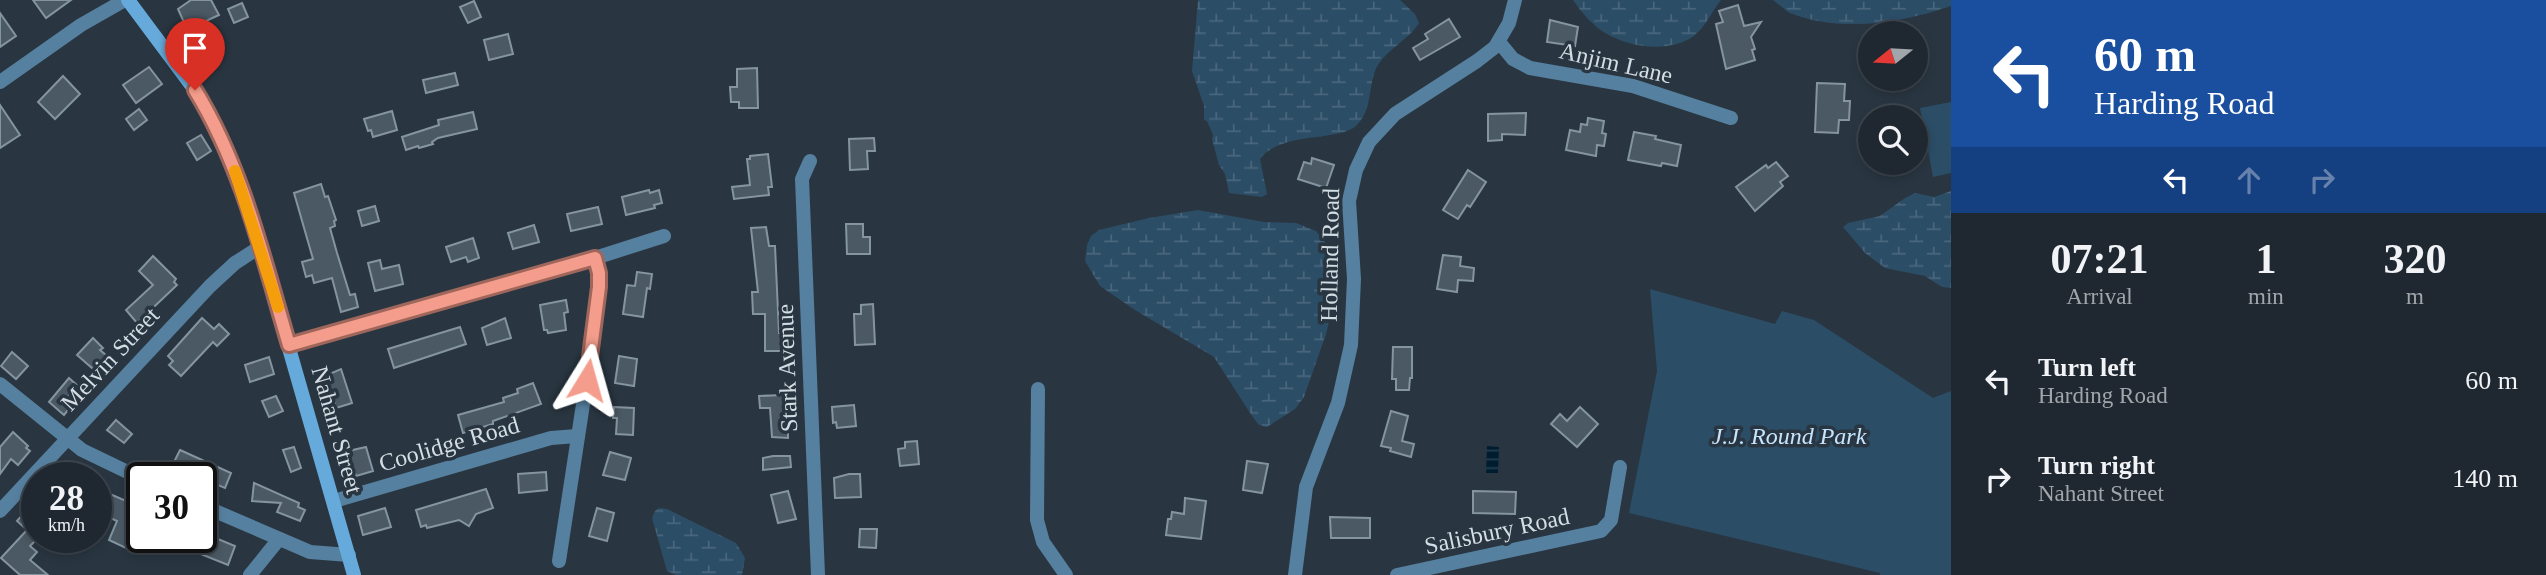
<!DOCTYPE html>
<style>
:root{--surface:#1f2831;--page:#273039;--text:#f1f3f6;--muted:#a1a6ab;--line:#3c444d}
body{margin:0;font-family:Georgia,serif;background:var(--page);color:var(--text);height:100vh;display:flex;flex-direction:column;font-size:26px;white-space:nowrap}
*{box-sizing:border-box;margin:0}
p{font-size:23px;color:var(--muted)}
.icon{flex:none;width:38px;height:38px;fill:none;stroke:currentColor;stroke-width:2;stroke-linecap:round;stroke-linejoin:round}
.map{position:relative;flex:1;overflow:hidden}
.drawer{display:flex;flex-direction:column;background:var(--surface);width:595px}
.drawer>*{flex:none}
.banner{background:#1a4fa0;color:#fff;overflow:hidden}
.needle{width:46px;rotate:252deg}
.buttons{position:absolute;left:1858px;top:21px;display:grid;gap:14px}
.buttons a{display:grid;place-items:center;width:70px;height:70px;border-radius:50%;background:var(--surface);box-shadow:0 4px 10px #0003,0 0 0 2px var(--line);font-size:35px}
.speed{position:absolute;left:21px;top:462px;display:flex;gap:14px;font-size:35px;font-weight:700;text-align:center}
.speed>*{display:grid;place-content:center;width:91px;height:91px;border-radius:50%;background:var(--surface);box-shadow:0 4px 10px #0003,0 0 0 2px var(--line);line-height:1}
.speed small{font-size:18px;font-weight:400}
.speed .limit{border:4px solid #111;border-radius:10px;background:#fff;color:#111}
.pin{position:absolute;display:grid;place-items:center;width:60px;height:60px;color:#fff;margin:-72px -30px;border-radius:50% 50% 50% 0;rotate:-45deg;box-shadow:0 0 7px #0007}
.pin .icon{rotate:45deg}
.me{position:absolute;width:77px;margin:-38px;rotate:8deg;stroke-linejoin:round;filter:drop-shadow(0 0 5px #0008)}
.turn{display:flex;align-items:center;gap:24px;height:147px;padding:0 28px;font-size:32px}
.turn .icon{width:91px;height:91px;stroke-width:2.5}
.turn b{display:block;font-size:49px;line-height:60px}
.lanes{display:flex;align-items:center;height:66px;padding:0 28px;background:#0003;justify-content:center;gap:35px;direction:ltr}
.lanes .off{opacity:.35}
.eta{display:flex;justify-content:space-evenly;align-items:center;height:119px;text-align:center}
.eta b{font-size:42px;font-weight:600;line-height:49px}
ul{padding:0;list-style:none}
li{display:flex;align-items:center;gap:21px;height:98px;padding:0 28px}
li div{flex:1}
li b{display:block;font-size:26px}
li em{font-style:normal}
main{display:flex;flex:1;min-height:0}
.map>svg:first-child{display:block}
.wetland{fill:url(#wetland-marsh)}
.park{fill:#2b4d66}
.water{fill:url(#water-rules)}
.building{fill:#4a5964;stroke:#8494a0;stroke-width:2}
.lines{fill:none;stroke-linecap:round;stroke-linejoin:round}
.minor{stroke:#56809f;stroke-width:14}
.secondary{stroke:#65aadb;stroke-width:14}
.route-casing{stroke:#9f665b;stroke-width:18}
.route{stroke:#f49d8c;stroke-width:12}
.slow{stroke:#f59e0b;stroke-width:12}
.labels{text-anchor:middle;dominant-baseline:central;stroke-width:7;stroke-linejoin:round;paint-order:stroke}
.street-label{font-size:24px;fill:#d4dde3;stroke:#293641}
.park-label{font-size:24px;font-style:italic;fill:#c5e4fd;stroke:#293641}
</style>
<main>
<div class="map">
<svg width="1951" height="575" viewBox="0 0 1951 575">
<defs>
<pattern id="wetland-marsh" width="20" height="14" patternUnits="userSpaceOnUse" patternTransform="scale(1.75)"><rect width="20" height="14" fill="#2b4d66"/><path d="M1 5h8M5 5V1M11 12h8M15 12V8" fill="none" stroke="#49667c"/></pattern>
<pattern id="water-rules" width="6" height="5" patternUnits="userSpaceOnUse" patternTransform="scale(1.75)"><rect width="6" height="5" fill="#001d30"/><path d="M0 2.5h6" fill="none" stroke="#243d4e"/></pattern>
</defs>
<rect width="100%" height="100%" fill="#293641"/>
<g class="wetland">
<path d="M1198 0H1400L1415 14 1419 23C1408 41 1383 51 1375 71 1368 90 1372 111 1356 126 1337 142 1281 131 1260 159L1267 194 1262 197 1229 193 1225 174 1219 165 1212 139 1213 135 1207 121 1204 120V106L1192 71Z"/>
<path d="M1573 0H1721C1711 12 1705 29 1691 38 1667 52 1631 48 1607 34 1594 27 1581 12 1573 0Z"/>
<path d="M1773 0H1951V6C1901 23 1841 33 1790 13 1784 10 1779 4 1773 0Z"/>
<polygon points="1951,191 1951,288 1942,287 1925,276 1885,268 1865,253 1843,227 1848,223 1880,216 1905,198 1915,193 1934,197"/>
<polygon points="1198,210 1264,222 1296,223 1316,231 1325,242 1330,318 1326,334 1304,397 1295,409 1267,427 1259,425 1252,416 1214,357 1135,310 1100,286 1085,261 1087,245 1091,236 1099,230 1149,218"/>
<polygon points="659,508 667,509 736,543 745,558 742,575 676,575 667,571 652,518 655,511"/>
</g>
<g class="park">
<polygon points="1951,102 1951,173 1933,177 1920,108"/>
<polygon points="1650,289 1775,324 1782,311 1814,320 1933,398 1951,391 1951,575 1880,575 1880,573 1629,513 1657,371"/>
</g>
<polygon class="water" points="1487,446 1499,447 1498,473 1486,473"/>
<g class="building">
<polygon points="33,0 71,0 46,18"/>
<polygon points="191,0 211,0 219,15 193,27 192,24 186,27 178,9"/>
<polygon points="474,1 481,17 468,23 460,7"/>
<polygon points="242,3 248,17 234,23 228,9"/>
<polygon points="1738,5 1744,26 1761,22 1751,37 1755,49 1752,50 1755,60 1726,69 1716,24 1723,22 1719,11"/>
<polygon points="0,13 16,36 0,47"/>
<polygon points="1449,19 1460,37 1420,60 1413,48 1428,39 1425,34"/>
<polygon points="1550,20 1578,27 1575,46 1547,42"/>
<polygon points="508,34 513,54 489,60 484,40"/>
<polygon points="149,67 162,84 136,103 123,85"/>
<polygon points="757,68 758,108 739,108 739,102 731,102 730,87 737,87 737,69"/>
<polygon points="455,73 458,85 426,93 423,80"/>
<polygon points="63,76 80,94 55,119 38,102"/>
<polygon points="1817,83 1845,84 1844,101 1850,101 1849,120 1839,120 1838,133 1815,132"/>
<polygon points="0,105 20,135 0,148"/>
<polygon points="139,109 147,120 134,130 126,119"/>
<polygon points="392,111 397,130 373,137 371,130 368,131 364,119"/>
<polygon points="473,112 477,129 438,138 432,142 433,144 419,148 418,146 406,150 402,137 439,125 438,120"/>
<polygon points="1526,113 1525,135 1502,134 1502,140 1488,141 1488,114"/>
<polygon points="1588,118 1604,121 1602,133 1606,134 1604,146 1597,145 1596,156 1566,150 1570,130 1580,132 1581,124 1587,125"/>
<polygon points="1634,132 1656,136 1655,139 1681,145 1677,166 1662,163 1661,166 1628,160"/>
<polygon points="201,135 211,151 197,160 187,143"/>
<polygon points="874,138 875,151 867,151 868,169 850,170 849,139"/>
<polygon points="768,154 772,187 768,187 769,195 734,199 732,187 750,185 747,159 750,159 750,156"/>
<polygon points="1312,158 1334,165 1326,188 1298,179 1304,162 1311,164"/>
<polygon points="1776,162 1788,176 1780,182 1783,186 1755,211 1736,187 1766,165 1768,168"/>
<polygon points="1468,170 1486,182 1470,207 1467,205 1458,219 1443,210"/>
<polygon points="321,184 325,197 328,196 336,220 334,221 335,226 330,228 337,253 350,295 355,294 358,307 341,312 332,278 314,283 312,275 306,277 302,262 313,259 294,193"/>
<polygon points="649,190 650,193 659,190 662,203 654,205 655,208 626,215 622,197"/>
<polygon points="375,206 379,221 362,226 358,211"/>
<polygon points="598,207 602,224 571,231 567,214"/>
<polygon points="846,224 863,224 863,237 870,237 870,254 847,254"/>
<polygon points="534,225 539,242 513,249 508,233"/>
<polygon points="766,227 769,246 775,246 779,333 782,333 782,351 765,351 765,314 753,314 752,292 758,292 751,228"/>
<polygon points="473,238 479,258 468,262 466,257 451,262 446,247"/>
<polygon points="1443,255 1461,257 1460,266 1474,268 1473,281 1458,280 1457,292 1437,289"/>
<polygon points="153,256 176,279 174,282 177,285 137,323 126,310 153,285 139,271"/>
<polygon points="380,260 382,269 399,265 403,284 375,291 368,263"/>
<polygon points="637,272 652,274 650,289 647,288 643,317 623,314 627,285 635,286"/>
<polygon points="566,300 568,312 564,313 566,330 548,333 547,330 544,330 540,305"/>
<polygon points="873,304 875,344 855,345 854,314 861,314 861,305"/>
<polygon points="202,318 214,329 219,324 229,334 217,346 213,342 181,376 169,365 173,361 168,356"/>
<polygon points="505,318 511,338 487,345 482,328"/>
<polygon points="460,327 466,344 394,368 388,349"/>
<polygon points="93,338 103,348 100,350 113,361 100,375 77,355"/>
<polygon points="1393,347 1412,347 1412,378 1410,378 1409,390 1396,390 1396,379 1392,379"/>
<polygon points="12,352 28,366 16,379 1,366"/>
<polygon points="619,356 637,359 634,386 615,383"/>
<polygon points="269,357 274,374 250,382 245,365"/>
<polygon points="341,369 352,403 336,408 327,375"/>
<polygon points="69,378 78,386 67,398 73,404 64,415 49,402"/>
<polygon points="533,383 541,404 493,421 493,424 463,433 458,415 504,402 503,398 518,393 517,389"/>
<polygon points="783,395 783,406 788,406 788,438 772,437 770,408 760,408 759,396"/>
<polygon points="276,396 283,411 269,417 262,401"/>
<polygon points="854,405 856,426 837,428 836,422 833,423 832,407"/>
<polygon points="614,407 634,408 633,435 616,434 617,418 613,418"/>
<polygon points="1580,407 1598,424 1577,447 1551,424 1560,414 1567,421"/>
<polygon points="1391,411 1408,416 1402,441 1414,444 1411,457 1390,451 1391,448 1381,446"/>
<polygon points="116,420 132,434 124,443 107,430"/>
<polygon points="13,432 28,446 26,448 30,451 18,465 11,459 0,474 0,447"/>
<polygon points="917,441 919,464 900,466 898,449 905,448 905,442"/>
<polygon points="294,447 301,468 291,472 283,450"/>
<polygon points="366,447 373,471 356,476 348,451"/>
<polygon points="180,450 231,473 225,488 172,466"/>
<polygon points="610,452 631,458 625,480 603,475"/>
<polygon points="773,456 790,456 791,467 763,470 763,458"/>
<polygon points="1247,461 1268,464 1262,493 1243,490"/>
<polygon points="546,472 547,490 519,493 518,474"/>
<polygon points="849,474 860,474 861,497 835,498 834,478"/>
<polygon points="254,483 299,503 298,507 305,510 300,521 277,512 281,503 252,501"/>
<polygon points="96,488 126,501 129,495 142,501 142,518 128,549 109,540 117,521 96,511"/>
<polygon points="486,489 493,508 476,514 469,526 459,520 427,528 426,525 421,527 416,510"/>
<polygon points="788,491 796,519 778,523 771,495"/>
<polygon points="1473,491 1516,492 1515,514 1473,513"/>
<polygon points="37,498 37,539 30,546 37,552 30,560 48,575 20,575 1,558 27,530 17,521"/>
<polygon points="1185,498 1206,501 1201,539 1166,535 1168,519 1171,519 1172,512 1184,514"/>
<polygon points="385,508 391,527 363,535 358,516"/>
<polygon points="597,508 614,513 607,541 589,536"/>
<polygon points="1330,517 1370,518 1370,538 1331,538"/>
<polygon points="860,529 877,529 876,548 859,547"/>
<polygon points="201,532 235,546 228,565 183,547 187,537 201,537"/>
</g>
<g class="lines">
<g class="minor">
<polyline points="1499,42 1513,59 1530,68 1633,86 1731,118"/>
<polyline points="0,82 81,25 125,0"/>
<polyline points="810,161 802,179 818,575"/>
<polyline points="289,345 595,258 664,236"/>
<polyline points="0,384 82,450 142,479"/>
<polyline points="1038,389 1037,520 1043,542 1066,575"/>
<polyline points="334,501 551,438 577,436"/>
<polyline points="201,505 310,552 349,555"/>
<polyline points="0,511 210,286 235,263 260,247"/>
<polyline points="559,561 595,326 600,280 595,258"/>
<polyline points="250,575 279,539"/>
<polyline points="1295,575 1306,487 1338,403 1351,345 1354,279 1349,201 1356,170 1369,142 1395,114 1477,61 1495,47 1509,23 1515,0"/>
<polyline points="1397,575 1601,531 1611,520 1620,467"/>
</g>
<polyline class="secondary" points="128,0 195,90 216,126 235,169 260,247 354,575"/>
</g>
<g class="lines">
<defs>
<path id="route" d="M195 90C243 168 263 258 289 345L595 258 599 273V287L587 380"/>
</defs>
<use href="#route" class="route-casing"/>
<use href="#route" class="route"/>
<polyline class="slow" points="235,171 278,307"/>
</g>
<g class="labels">
<g class="street-label">
<text transform="translate(1616 63) rotate(13)">Anjim Lane</text>
<text transform="translate(1330 255) rotate(-89)">Holland Road</text>
<text transform="translate(110 359) rotate(-47)">Melvin Street</text>
<text transform="translate(787 368) rotate(-92)">Stark Avenue</text>
<text transform="translate(337 430) rotate(74)">Nahant Street</text>
<text transform="translate(449 444) rotate(-16)">Coolidge Road</text>
<text transform="translate(1497 531) rotate(-12)">Salisbury Road</text>
</g>
<g class="park-label">
<text x="1789" y="436">J.J. Round Park</text>
</g>
</g>
</svg>
<div class="buttons">
<a><svg class="needle" viewBox="-14 -14 28 28"><path d="M0-13l5 13h-10z" fill="#e53935"/><path d="M0 13l5-13h-10z" fill="#a1a6ab"/></svg></a>
<a><svg class="icon" aria-label="search" viewBox="0 0 24 24"><circle cx="10" cy="10" r="6"/><path d="M15 15l6 6"/></svg></a>
</div>
<div class="speed"><div>28<small>km/h</small></div><div class="limit">30</div></div>
<div class="pin" style="left:195px;top:90px;background:#d93025"><svg class="icon" aria-label="arrive" viewBox="0 0 24 24"><path d="M6 21V4h12l-3 4 3 4H6"/></svg></div>
<svg class="me" style="left:587px;top:380px" viewBox="-20 -20 40 40"><path d="M0-17L14 15 0 8-14 15z" fill="#f49d8c" stroke="#fff" stroke-width="4"/></svg>
</div>
<section class="drawer">
<div class="banner">
<div class="turn"><svg class="icon" aria-label="left" viewBox="0 0 24 24"><path d="M17 20v-9H6M10 6l-5 5 5 5"/></svg><div><b>60 m</b>Harding Road</div></div>
<div class="lanes"><svg class="icon" aria-label="left" viewBox="0 0 24 24"><path d="M17 20v-9H6M10 6l-5 5 5 5"/></svg><svg class="icon off" aria-label="ahead" viewBox="0 0 24 24"><path d="M12 20V5M6 11l6-6 6 6"/></svg><svg class="icon off" aria-label="right" viewBox="0 0 24 24"><path d="M7 20v-9h11M14 6l5 5-5 5"/></svg></div>
</div>
<div class="eta">
<div><b>07:21</b><p>Arrival</p></div>
<div><b>1</b><p>min</p></div>
<div><b>320</b><p>m</p></div>
</div>
<ul>
<li><svg class="icon" aria-label="left" viewBox="0 0 24 24"><path d="M17 20v-9H6M10 6l-5 5 5 5"/></svg><div><b>Turn left</b><p>Harding Road</p></div><em>60 m</em></li>
<li><svg class="icon" aria-label="right" viewBox="0 0 24 24"><path d="M7 20v-9h11M14 6l5 5-5 5"/></svg><div><b>Turn right</b><p>Nahant Street</p></div><em>140 m</em></li>
</ul>
</section>
</main>
